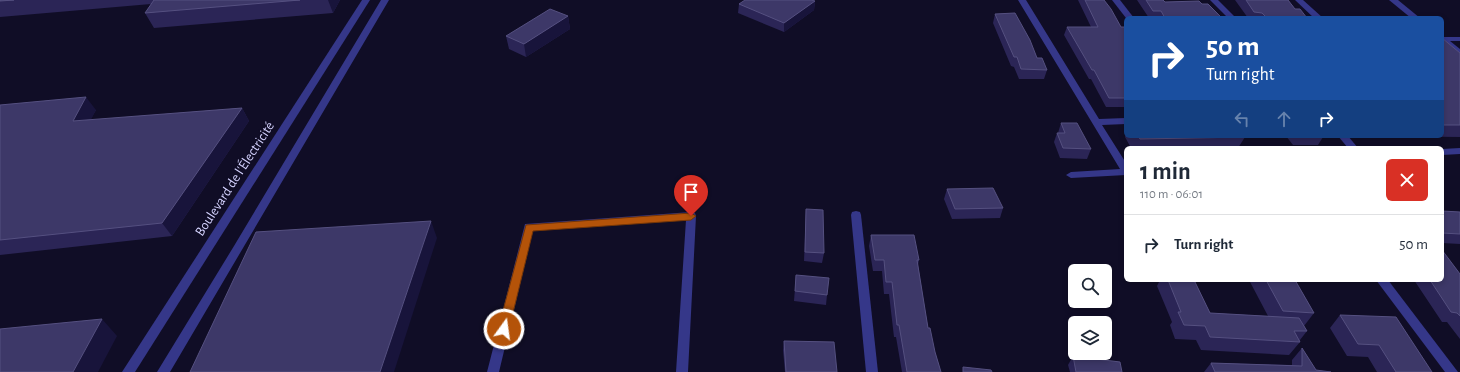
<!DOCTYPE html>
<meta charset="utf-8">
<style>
:root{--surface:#fff;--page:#f6f6f7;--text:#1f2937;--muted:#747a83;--line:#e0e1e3}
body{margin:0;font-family:"Alegreya Sans",sans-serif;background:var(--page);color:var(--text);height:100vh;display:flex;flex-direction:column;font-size:15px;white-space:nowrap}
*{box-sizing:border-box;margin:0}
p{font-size:13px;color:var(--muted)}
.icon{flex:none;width:22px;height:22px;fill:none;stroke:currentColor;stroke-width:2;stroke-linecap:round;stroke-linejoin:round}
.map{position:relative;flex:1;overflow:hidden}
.panel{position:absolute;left:1124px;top:146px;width:320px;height:136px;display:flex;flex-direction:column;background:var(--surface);border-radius:6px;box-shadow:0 2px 6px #0003}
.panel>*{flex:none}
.guide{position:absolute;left:1124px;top:16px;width:320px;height:122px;border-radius:6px;box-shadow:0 2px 6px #0003;background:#1a4fa0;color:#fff;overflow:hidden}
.fabs{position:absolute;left:1068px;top:264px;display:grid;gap:8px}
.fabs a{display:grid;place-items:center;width:44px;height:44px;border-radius:6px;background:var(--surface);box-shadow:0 2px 6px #0003;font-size:20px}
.pin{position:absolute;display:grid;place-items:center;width:34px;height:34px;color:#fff;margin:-41px -17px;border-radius:50% 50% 50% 0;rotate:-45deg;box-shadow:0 0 4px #0007}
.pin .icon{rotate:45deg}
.me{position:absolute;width:44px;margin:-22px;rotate:14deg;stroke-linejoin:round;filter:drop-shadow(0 0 3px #0008)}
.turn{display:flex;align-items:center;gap:14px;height:84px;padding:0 16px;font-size:18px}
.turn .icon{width:52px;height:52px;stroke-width:2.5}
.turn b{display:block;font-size:28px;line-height:34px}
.lanes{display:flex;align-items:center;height:38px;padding:0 16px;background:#0003;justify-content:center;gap:20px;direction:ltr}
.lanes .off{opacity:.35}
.round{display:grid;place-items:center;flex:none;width:42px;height:42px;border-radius:6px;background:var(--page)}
.overview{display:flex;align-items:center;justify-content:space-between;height:68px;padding:0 16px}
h1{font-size:24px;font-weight:600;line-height:30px}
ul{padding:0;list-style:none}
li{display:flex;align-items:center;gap:12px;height:60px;padding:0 16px;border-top:1px solid var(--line)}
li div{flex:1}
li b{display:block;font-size:15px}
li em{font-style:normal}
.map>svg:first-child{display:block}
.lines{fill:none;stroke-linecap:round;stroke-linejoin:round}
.minor{fill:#353789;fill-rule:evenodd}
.wall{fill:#2b2556}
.shaded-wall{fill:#18143b}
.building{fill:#3d3868;stroke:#555080}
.route{fill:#b45309;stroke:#753606}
.labels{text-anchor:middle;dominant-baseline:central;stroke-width:3;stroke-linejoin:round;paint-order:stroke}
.street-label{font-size:14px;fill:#d5d3ff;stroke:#100d26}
</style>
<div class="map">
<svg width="1460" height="372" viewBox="0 0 1460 372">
<rect width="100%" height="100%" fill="#100d26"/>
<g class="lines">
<g class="minor">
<polygon points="362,0 370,0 135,372 122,372"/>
<polygon points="381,0 389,0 170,372 157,372 234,246"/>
<polygon points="1018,0 1026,0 1099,119 1126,118 1126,124 1102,125 1126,163 1126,175 1071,178 1066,175 1071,172 1120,169"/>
<polygon points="1112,0 1120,0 1134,18 1126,18"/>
<polygon points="1210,0 1218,0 1236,18 1228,18"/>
<polygon points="1295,0 1303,0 1323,18 1314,18"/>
<polygon points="1389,0 1398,0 1420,18 1411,18"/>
<polygon points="1442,37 1460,37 1460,41 1450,41 1460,49 1460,55 1442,43"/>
<polygon points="1338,136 1348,136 1358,148 1348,148"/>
<polygon points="1460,148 1460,154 1442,155 1442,149"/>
<polygon points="856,211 860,212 861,215 878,372 866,372 851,215 852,212"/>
<polygon points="691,212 695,213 696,216 688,372 676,372 686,220 533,230 499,372 487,372 525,224"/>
<polygon points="1376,280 1388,280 1458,372 1445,372"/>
</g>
</g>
<g class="wall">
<polygon points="0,0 340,0 333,13 154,28 145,13 151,4 0,17"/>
<polygon points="1078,0 1104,0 1121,27 1126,30 1126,107 1106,107 1091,79 1089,79 1064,35 1067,27 1091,27"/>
<polygon points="1137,0 1163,0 1165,2 1202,4 1222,18 1149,18"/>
<polygon points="1235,0 1288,0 1295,9 1307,18 1248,18"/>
<polygon points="815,1 814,10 784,32 738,13 739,4"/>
<polygon points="995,14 1037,58 1047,70 1044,79 1019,79 1014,67 1011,66 993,23"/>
<polygon points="568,16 570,29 526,57 509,49 506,36"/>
<polygon points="1442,38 1460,53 1460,137 1366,136 1442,136"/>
<polygon points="0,105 96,110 90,120 242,108 249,121 172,236 0,255"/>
<polygon points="1061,123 1091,149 1087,159 1060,158 1054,142 1057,133 1058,133"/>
<polygon points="1126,133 1126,136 1243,136 1245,137 1238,148 1131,148 1125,137"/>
<polygon points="1286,136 1323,136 1323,137 1318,145 1293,145"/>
<polygon points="947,189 1003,208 1000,218 952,219 944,199"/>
<polygon points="806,209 824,253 822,263 804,261"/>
<polygon points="1442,211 1460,212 1460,244 1442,243"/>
<polygon points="871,235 919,260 918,265 928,328 941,372 902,372 896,337 894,337 889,294 884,294 882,271 873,271 869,246"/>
<polygon points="1460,274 1460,339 1447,322 1442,322 1414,280 1442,280"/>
<polygon points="796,275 827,295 826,305 794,301"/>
<polygon points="1160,280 1194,280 1210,313 1268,316 1249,280 1295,280 1314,313 1304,326 1307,331 1300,340 1300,342 1289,355 1201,350 1196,340 1175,339 1170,325 1172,322 1157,286"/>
<polygon points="1340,315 1432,372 1377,372 1368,357 1347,356 1330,328"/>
<polygon points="784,341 837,372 785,372 783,350"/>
<polygon points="1302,348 1316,370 1331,372 1204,372 1211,363 1292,365 1292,360"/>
<polygon points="1073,356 1122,372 1070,372 1068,365"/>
</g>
<g class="shaded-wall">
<polygon points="328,0 340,0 333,13"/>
<polygon points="815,1 814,10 784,32 784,23"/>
<polygon points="568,16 570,29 526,57 524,44"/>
<polygon points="86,97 96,110 83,135 73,121"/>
<polygon points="242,108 249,121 172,236 162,223"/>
<polygon points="431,221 437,238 394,372 380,372"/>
<polygon points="102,319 117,336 98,372 73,372"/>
</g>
<g class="building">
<polygon points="0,0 14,0 0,1"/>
<polygon points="154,0 300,0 145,13"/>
<polygon points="745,0 811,0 815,1 784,23 739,4"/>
<polygon points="1085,0 1104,0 1111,9 1121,27 1124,27 1126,30 1126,98 1109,98 1094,70 1092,70 1067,27 1098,27"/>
<polygon points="1146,0 1163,0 1165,2 1199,1 1202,4 1208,4 1222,18 1165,18 1161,11 1153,11"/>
<polygon points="1246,0 1288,0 1295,9 1300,9 1307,18 1267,18 1262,13 1254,12"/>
<polygon points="550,9 568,16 524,44 506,36"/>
<polygon points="1015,13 1030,40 1037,58 1042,58 1047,70 1021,69 1017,57 1014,57 995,14"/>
<polygon points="1442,38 1460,53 1460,125 1442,125"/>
<polygon points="86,97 73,121 242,108 162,223 0,240 0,105"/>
<polygon points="1061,123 1077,123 1091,149 1063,148 1057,133 1065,133"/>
<polygon points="1138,136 1243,136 1245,137 1140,139"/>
<rect x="1298" y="136" width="25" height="1"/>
<polygon points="993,188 1003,208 955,209 947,189"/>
<polygon points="806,209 823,210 824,253 805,252"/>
<polygon points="1442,211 1460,212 1460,234 1442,233"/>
<polygon points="431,221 380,372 190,372 256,232"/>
<polygon points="871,235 914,235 919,260 917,260 928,328 930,328 935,352 941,372 907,372 899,325 897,325 892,282 886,282 884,260 875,260"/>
<polygon points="1442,250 1460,274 1460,316 1457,313 1451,312 1430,280 1442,280"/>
<polygon points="796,275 829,278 827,295 795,291"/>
<polygon points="1168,280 1194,280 1210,313 1299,318 1307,331 1294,331 1300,342 1210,337 1205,326 1184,325 1178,312 1181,312"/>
<polygon points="1266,280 1295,280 1314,313 1283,311"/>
<polygon points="1340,315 1396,317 1432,372 1396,372 1379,345 1358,344"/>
<polygon points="102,319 73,372 0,372 0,329"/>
<polygon points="784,341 834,342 837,372 786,372"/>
<polygon points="1302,348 1316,370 1331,372 1215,372 1211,363 1302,366"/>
<polygon points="1073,356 1120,362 1122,372 1076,372"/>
<polygon points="963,367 991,370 992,372 963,372"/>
</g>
<polygon class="route" points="691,213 696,216 691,220 533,231 509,329 508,332 504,333 500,332 498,329 526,225"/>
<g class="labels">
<g class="street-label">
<text transform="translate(235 179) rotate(-57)">Boulevard de l'Électricité</text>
</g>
</g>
</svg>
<div class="fabs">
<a><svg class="icon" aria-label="search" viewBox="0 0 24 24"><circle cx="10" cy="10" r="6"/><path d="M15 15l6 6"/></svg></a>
<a><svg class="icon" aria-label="layers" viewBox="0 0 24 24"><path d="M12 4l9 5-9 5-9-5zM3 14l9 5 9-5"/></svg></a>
</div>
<div class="pin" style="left:691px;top:216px;background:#d93025"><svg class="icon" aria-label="arrive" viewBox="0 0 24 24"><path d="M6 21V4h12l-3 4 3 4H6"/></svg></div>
<svg class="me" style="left:504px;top:329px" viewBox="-20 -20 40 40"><circle r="17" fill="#b45309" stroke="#fff" stroke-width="3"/><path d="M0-11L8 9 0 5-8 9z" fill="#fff"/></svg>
<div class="guide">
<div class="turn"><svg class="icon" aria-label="right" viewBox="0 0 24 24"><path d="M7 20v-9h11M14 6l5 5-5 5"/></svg><div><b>50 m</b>Turn right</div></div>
<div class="lanes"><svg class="icon off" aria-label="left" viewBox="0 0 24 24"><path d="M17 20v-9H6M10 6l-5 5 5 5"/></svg><svg class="icon off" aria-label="ahead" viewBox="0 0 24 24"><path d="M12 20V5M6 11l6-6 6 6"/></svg><svg class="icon" aria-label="right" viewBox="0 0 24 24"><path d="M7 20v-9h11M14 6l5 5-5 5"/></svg></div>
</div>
<section class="panel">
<div class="overview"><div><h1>1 min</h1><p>110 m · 06:01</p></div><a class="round" style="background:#d93025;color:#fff"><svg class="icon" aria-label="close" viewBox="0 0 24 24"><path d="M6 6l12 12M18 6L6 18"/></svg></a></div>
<ul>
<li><svg class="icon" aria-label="right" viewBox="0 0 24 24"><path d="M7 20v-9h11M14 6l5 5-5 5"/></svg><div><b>Turn right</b></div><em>50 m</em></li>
</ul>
</section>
</div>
